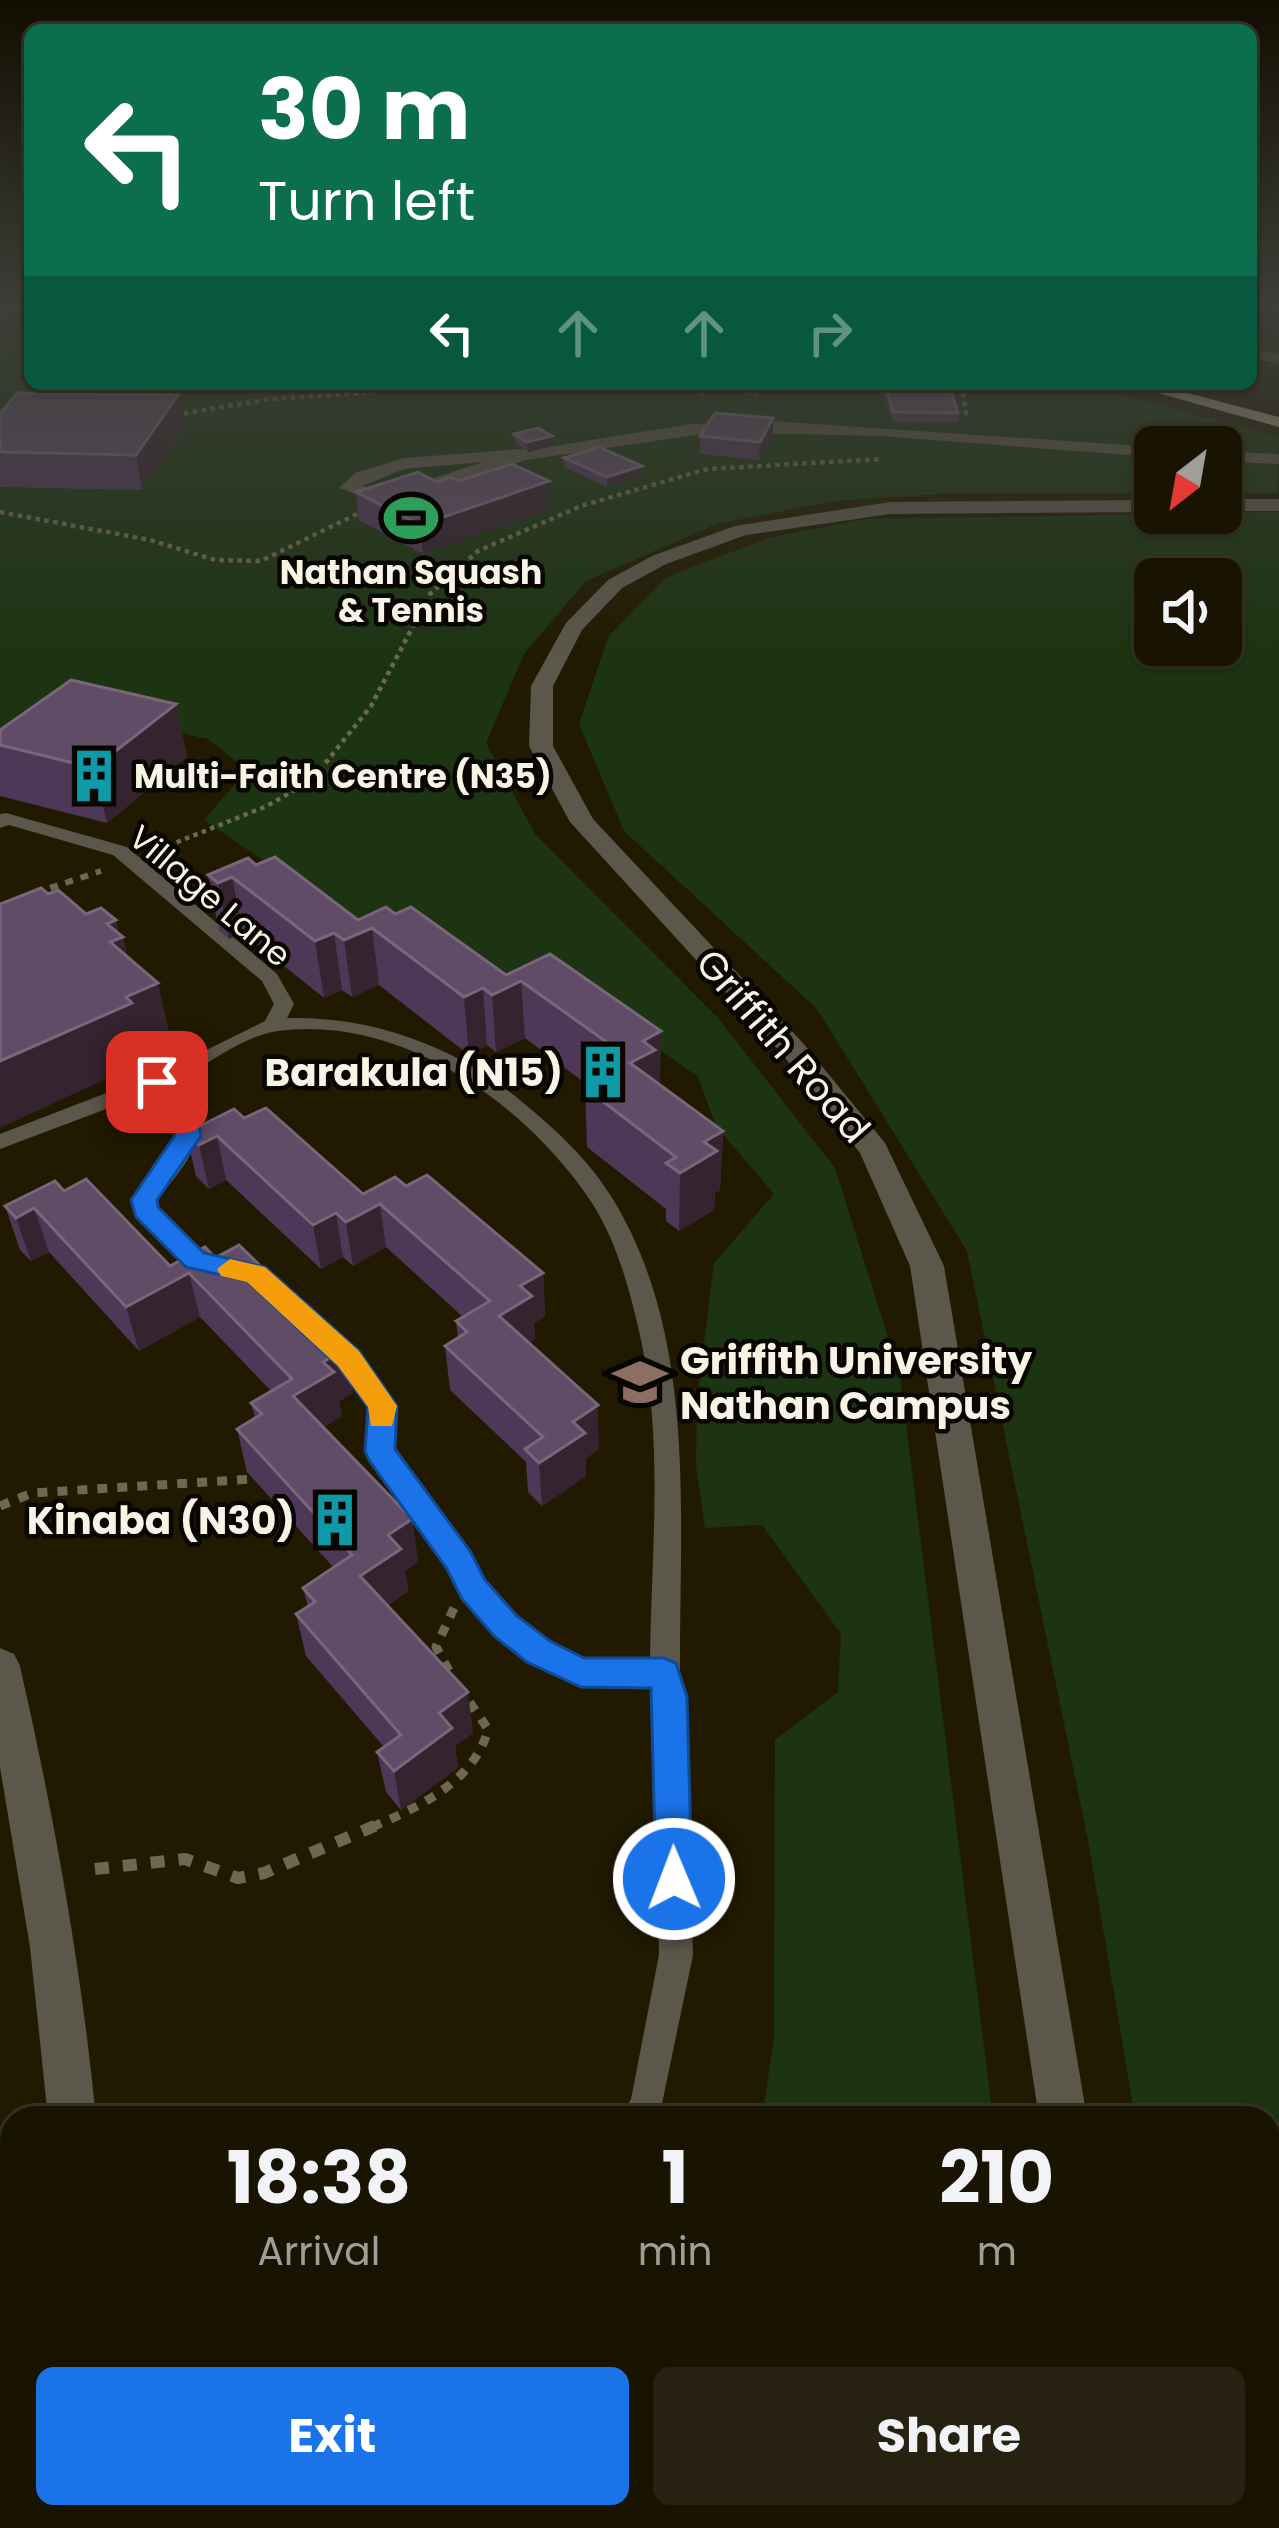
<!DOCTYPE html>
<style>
:root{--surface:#191401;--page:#262110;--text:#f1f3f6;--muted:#9f9e99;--line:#373323;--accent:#1a73e8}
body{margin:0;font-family:Poppins,sans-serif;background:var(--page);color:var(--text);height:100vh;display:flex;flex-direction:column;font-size:45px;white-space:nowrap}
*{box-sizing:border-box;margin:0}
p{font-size:39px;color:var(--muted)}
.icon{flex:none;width:66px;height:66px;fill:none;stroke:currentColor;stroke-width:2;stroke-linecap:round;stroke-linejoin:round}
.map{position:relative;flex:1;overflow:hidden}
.details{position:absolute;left:0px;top:2106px;width:1281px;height:423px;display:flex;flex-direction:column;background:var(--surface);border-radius:36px 36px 0 0;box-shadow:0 3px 9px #0004,0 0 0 3px var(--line)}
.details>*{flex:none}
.banner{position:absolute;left:24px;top:24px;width:1233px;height:366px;border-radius:18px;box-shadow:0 3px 9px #0004,0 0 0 3px var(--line);background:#0b6e4f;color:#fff;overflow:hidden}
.needle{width:78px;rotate:211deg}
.tools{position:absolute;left:1134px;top:426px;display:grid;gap:24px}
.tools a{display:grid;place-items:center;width:108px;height:108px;border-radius:18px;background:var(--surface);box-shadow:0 3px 9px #0004,0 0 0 3px var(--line);font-size:60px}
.pin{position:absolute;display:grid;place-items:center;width:102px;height:102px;color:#fff;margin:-51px;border-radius:24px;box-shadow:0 6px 18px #0006}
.me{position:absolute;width:132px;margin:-66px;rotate:359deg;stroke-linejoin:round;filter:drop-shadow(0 0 9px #0008)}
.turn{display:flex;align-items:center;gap:42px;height:252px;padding:0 36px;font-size:54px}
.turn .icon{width:156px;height:156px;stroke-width:2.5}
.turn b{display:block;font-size:84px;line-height:102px}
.lanes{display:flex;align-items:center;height:114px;padding:0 36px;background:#0003;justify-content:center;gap:60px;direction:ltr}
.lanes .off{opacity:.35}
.eta{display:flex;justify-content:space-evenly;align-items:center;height:204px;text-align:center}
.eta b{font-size:72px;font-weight:700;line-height:84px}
.action{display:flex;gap:24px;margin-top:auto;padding:24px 36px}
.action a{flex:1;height:138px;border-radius:18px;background:var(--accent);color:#fff;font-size:48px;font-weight:700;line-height:138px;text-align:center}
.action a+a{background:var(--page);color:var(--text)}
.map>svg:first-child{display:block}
.green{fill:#1c3411;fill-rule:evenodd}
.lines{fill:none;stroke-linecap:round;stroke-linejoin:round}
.path-far3{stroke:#6e6852;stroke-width:4.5;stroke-dasharray:4.5 4.5;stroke-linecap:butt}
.path-far2{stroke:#6e6852;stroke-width:6;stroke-dasharray:8 8;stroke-linecap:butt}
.path-far1{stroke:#6e6852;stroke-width:9;stroke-dasharray:10 10;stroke-linecap:butt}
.path{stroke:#6e6852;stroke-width:12;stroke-dasharray:14 14;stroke-linecap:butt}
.service{fill:#5c574b;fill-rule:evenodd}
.minor{fill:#5c574b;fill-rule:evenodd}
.tertiary{fill:#5c574b;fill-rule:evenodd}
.trunk{fill:#aba184;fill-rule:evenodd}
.wall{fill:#4f3758}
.shaded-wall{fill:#35232f}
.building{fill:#614c68;stroke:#79667b;stroke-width:3}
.route{fill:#1a73e8;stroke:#114b97;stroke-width:3}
.slow{fill:#f59e0b}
.labels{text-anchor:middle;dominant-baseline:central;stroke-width:9;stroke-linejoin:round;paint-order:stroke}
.far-poi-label{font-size:33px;font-weight:bold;fill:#f8f4e4;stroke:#080600}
.far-street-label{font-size:33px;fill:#f8f4e4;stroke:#080600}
.street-label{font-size:39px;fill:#f8f4e4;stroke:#080600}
.poi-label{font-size:39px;font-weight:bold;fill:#f8f4e4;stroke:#080600;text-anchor:end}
</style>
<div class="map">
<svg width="1279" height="2528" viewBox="0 0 1279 2528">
<rect width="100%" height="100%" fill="#211a01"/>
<g class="green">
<polygon points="0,306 30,306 30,384 1077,384 1279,436 1278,493 1221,493 1221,447 1155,447 1155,494 954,493 834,501 716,524 586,581 524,654 486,743 535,834 719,1019 835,1168 900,1376 993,2118 762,2118 774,2038 775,1740 838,1692 841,1634 762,1525 705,1528 696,1466 697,1399 714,1263 774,1194 716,1126 698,1077 572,986 512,987 380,940 204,820 247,770 208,739 81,712 0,752"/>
<path d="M1279 512V2528H1204L1202 2517H1269V2118H1135L1088 1840 967 1251 817 1009 624 831 579 724 608 637 665 578 768 538 866 519ZM1155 579H1221V645H1155Z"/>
<polygon points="526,2517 1056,2517 1058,2528 518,2528"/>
</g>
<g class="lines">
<g class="path-far3">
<polyline points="961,384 967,418"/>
<polyline points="175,415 269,399 364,393 420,384"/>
<polyline points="0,512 150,540 215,560 261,561 359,513"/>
<polyline points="160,849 267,806 312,780 371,706 430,594 478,551 581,506 707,469 883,459"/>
</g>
<polyline class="path-far2" points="35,893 101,871"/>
<g class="path-far1">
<polyline points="0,1506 32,1493 253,1479"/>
<polyline points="454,1608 436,1647 454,1680"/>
<path d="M372 1827C418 1808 476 1780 488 1729L466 1697"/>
</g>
<polyline class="path" points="95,1869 185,1859 238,1878 264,1873 379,1824"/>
<g class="service">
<path d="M6 813 127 847 277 974 294 1004 287 1018C369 1016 451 1044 515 1096 552 1126 589 1159 614 1201 698 1341 679 1517 680 1673L685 1697 693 1955 659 2118H621L631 2099 659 1955 653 1686H581L529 1661 495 1635 464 1598 449 1568 371 1458C364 1442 373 1425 369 1408 362 1379 328 1359 313 1336L316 1330H334L358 1351 395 1406 393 1449 469 1552 484 1582 515 1617 549 1643 584 1660H650C651 1556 664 1443 641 1340 631 1294 618 1244 592 1203 527 1105 402 1014 278 1031 241 1036 204 1068 171 1084 221 1129 190 1159 156 1201V1207L204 1254 227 1261 231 1267 227 1273C191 1281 153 1237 133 1210L132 1200C160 1160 202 1136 154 1091L0 1149V1134L166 1070 265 1021 274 1004 262 981 113 855 9 825 0 828V814Z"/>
<polygon points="299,2517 354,2517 350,2528 294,2528"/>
</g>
<g class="minor">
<polygon points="1251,348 1279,354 1279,364 1251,358"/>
<path d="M770 421 1156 447 1155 457 880 436 715 432 526 460 398 502 383 504 339 488 355 473 404 458 548 447 691 424ZM483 462 395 491 362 486 404 469Z"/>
<polygon points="1221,451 1279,454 1279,464 1221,461"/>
</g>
<g class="tertiary">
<rect x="1221" y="499" width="58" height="12"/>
<polygon points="1155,500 1155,512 890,514 746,535 666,564 622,588 582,630 553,686 553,746 593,819 802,1042 885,1143 944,1266 1087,2118 1039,2118 910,1266 860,1153 782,1054 570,822 529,746 531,686 566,623 608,580 652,556 735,526 890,502"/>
<path d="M0 1648 14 1654 20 1666C54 1816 81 1965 96 2118H48L30 1947 0 1767Z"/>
<rect x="60" y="2517" width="56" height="11"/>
<polygon points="1099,2517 1155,2517 1157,2528 1101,2528"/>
</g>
<polygon class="trunk" points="1126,384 1153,384 1279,417 1279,427"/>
</g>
<g class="wall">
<polygon points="676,384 792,384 792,388 758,398 735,388 704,397"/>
<polygon points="882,384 949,384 958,413 957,422 892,422"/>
<polygon points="0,414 184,428 142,490 0,487"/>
<polygon points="773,418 773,437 759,460 700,454 700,436"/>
<polygon points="514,434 552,436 552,446 528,452 515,443"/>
<polygon points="564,458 642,475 607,487 564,467"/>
<polygon points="458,481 550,509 423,554 359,520 356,492"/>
<polygon points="176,704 187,757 107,823 0,796 0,730"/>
<polygon points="256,865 358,920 395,914 506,975 550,954 660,1085 723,1131 720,1190 715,1193 714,1210 679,1231 666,1221 666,1209 587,1147 585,1088 589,1086 525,1038 496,1052 487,1045 469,1055 379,985 352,997 342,990 324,998 243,933 229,939 219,931 208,875"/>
<polygon points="244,1118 363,1194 406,1186 543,1273 545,1316 534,1323 535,1339 529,1343 599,1449 586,1458 586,1476 542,1506 528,1492 526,1462 450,1390 445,1346 458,1338 456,1321 463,1317 386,1247 353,1266 343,1257 321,1269 226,1180 209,1189 196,1176 186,1133"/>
<polygon points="64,1191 170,1266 205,1247 353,1393 339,1401 342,1416 323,1427 412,1519 418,1562 405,1571 408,1591 388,1605 473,1733 455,1746 458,1768 401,1810 386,1792 377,1752 384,1747 306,1656 296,1614 308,1607 303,1588 334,1568 247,1472 237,1429 255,1418 251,1403 271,1391 200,1317 139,1351 49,1252 31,1261 20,1250 5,1206"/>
</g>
<g class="shaded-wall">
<polygon points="717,384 735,384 735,388 704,397 704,388"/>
<polygon points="774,384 792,384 792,388 758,398 758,389"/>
<polygon points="178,395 184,428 142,490 136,455"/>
<polygon points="773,418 773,437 759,460 760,442"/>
<polygon points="552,436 552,446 528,452 527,442"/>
<polygon points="642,466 642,475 607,487 607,477"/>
<polygon points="549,481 550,509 423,554 420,525"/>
<polygon points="176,704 187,757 107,823 94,768"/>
<polygon points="232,877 243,933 229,939 218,883"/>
<polygon points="116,920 120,938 123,937 136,993 158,983 171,1041 145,1053 147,1060 0,1128 0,1061 124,999 107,924"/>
<polygon points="372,928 379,985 352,997 344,940"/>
<polygon points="334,933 342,990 324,998 315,941"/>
<polygon points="521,981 525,1038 496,1052 492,995"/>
<polygon points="483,988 487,1045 469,1055 464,997"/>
<polygon points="661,1031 660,1089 630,1063 643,1041"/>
<polygon points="723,1131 720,1190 715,1193 714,1210 679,1231 680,1173 704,1142"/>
<polygon points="217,1136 226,1180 209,1189 199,1145"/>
<polygon points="380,1204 386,1247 353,1266 346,1222"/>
<polygon points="34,1208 49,1252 31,1261 16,1218"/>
<polygon points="336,1213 343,1257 321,1269 313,1225"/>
<polygon points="189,1273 200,1317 139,1351 126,1307"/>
<polygon points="543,1273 545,1316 534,1323 535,1339 502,1360 499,1316 520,1286"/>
<polygon points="345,1349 353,1393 339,1401 342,1416 302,1439 293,1396 323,1362"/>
<polygon points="598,1405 599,1449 586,1458 586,1476 542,1506 539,1463 573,1422"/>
<polygon points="412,1519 418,1562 405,1571 408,1591 368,1618 360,1576 388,1535"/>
<polygon points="468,1692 473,1733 455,1746 458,1768 401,1810 394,1771 439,1713"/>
</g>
<g class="building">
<polygon points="747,384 774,384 758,389"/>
<polygon points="885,384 949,384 958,413 893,412"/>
<polygon points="17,393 178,395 136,455 0,452 0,414"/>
<polygon points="715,413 773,418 760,442 700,436"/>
<polygon points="538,428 552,436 527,442 514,434"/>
<polygon points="599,447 642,466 607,477 564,458"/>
<polygon points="512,464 549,481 420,525 356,492 418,472 437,482 451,477 458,481"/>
<polygon points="71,680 176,704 94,768 0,745 0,730"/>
<polygon points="275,857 358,920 386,907 395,914 411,907 506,975 550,954 661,1031 643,1041 655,1050 630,1063 723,1131 704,1142 717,1151 680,1173 666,1163 676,1157 585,1088 604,1078 592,1069 622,1053 521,981 492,995 483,988 464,997 372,928 344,940 334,933 315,941 232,877 218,883 208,875 248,858 256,865"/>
<polygon points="41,888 48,894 58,890 86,914 101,908 116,920 107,924 123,937 110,942 158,983 126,997 132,1003 0,1061 0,904"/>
<polygon points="266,1108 363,1194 395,1177 406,1186 427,1175 543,1273 520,1286 532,1296 499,1316 598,1405 573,1422 585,1433 539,1463 525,1449 543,1437 445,1346 467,1332 456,1321 490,1301 380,1204 346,1222 336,1213 313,1225 217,1136 199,1145 186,1133 234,1109 244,1118"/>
<polygon points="86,1179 170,1266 205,1247 215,1258 239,1245 345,1349 323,1362 334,1372 293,1396 412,1519 388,1535 401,1549 360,1576 468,1692 439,1713 452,1728 394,1771 377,1752 401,1735 296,1614 315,1602 303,1588 352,1555 237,1429 262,1414 251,1403 292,1379 189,1273 126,1307 34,1208 16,1218 5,1206 55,1181 64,1191"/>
</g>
<linearGradient id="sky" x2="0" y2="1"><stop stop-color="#120e01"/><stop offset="0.46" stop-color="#3d3e38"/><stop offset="1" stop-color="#3d3e38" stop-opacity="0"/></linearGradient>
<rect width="1279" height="660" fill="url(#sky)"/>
<path class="route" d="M157 1074C184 1085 197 1109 201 1136L157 1200 158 1207 204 1253 265 1267 359 1351 397 1406 395 1449 470 1551 485 1580 517 1616 550 1641 584 1658H664L676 1663 687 1697 692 1879 687 1891 674 1896 661 1891 656 1879 651 1688 581 1687 527 1662 494 1636 462 1599 447 1569 369 1460 365 1451 368 1407 338 1366 247 1281 186 1267 136 1217 131 1200 175 1135 172 1113 145 1082Z"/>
<polygon class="slow" points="230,1259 265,1267 359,1351 397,1406 392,1426 371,1426 368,1407 338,1366 247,1282 221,1276 217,1269"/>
<defs>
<symbol id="stadium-bare" viewBox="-9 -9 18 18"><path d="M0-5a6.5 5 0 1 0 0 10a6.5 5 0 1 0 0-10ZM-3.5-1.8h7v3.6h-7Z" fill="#2e9e5b" stroke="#080600" stroke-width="2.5" paint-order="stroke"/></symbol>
<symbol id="building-bare" viewBox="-9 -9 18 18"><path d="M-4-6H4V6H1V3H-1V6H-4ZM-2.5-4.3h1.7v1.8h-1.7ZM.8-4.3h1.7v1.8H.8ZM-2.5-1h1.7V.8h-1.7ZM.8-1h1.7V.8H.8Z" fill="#0f9aa8" stroke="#080600" stroke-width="2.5" paint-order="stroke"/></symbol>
<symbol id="university-bare" viewBox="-9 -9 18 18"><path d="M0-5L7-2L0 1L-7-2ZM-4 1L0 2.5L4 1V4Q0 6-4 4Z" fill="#8d6e63" stroke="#080600" stroke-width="2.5" paint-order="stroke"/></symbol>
</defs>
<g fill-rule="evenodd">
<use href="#stadium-bare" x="373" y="480" width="76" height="76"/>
<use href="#building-bare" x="56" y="738" width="76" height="76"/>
<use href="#building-bare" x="565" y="1034" width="76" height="76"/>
<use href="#university-bare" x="602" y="1344" width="76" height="76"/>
<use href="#building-bare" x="297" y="1482" width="76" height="76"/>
</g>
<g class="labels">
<g class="far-poi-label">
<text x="411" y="572">Nathan Squash<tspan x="411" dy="38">&amp; Tennis</tspan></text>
<text x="134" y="776" text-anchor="start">Multi-Faith Centre (N35)</text>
</g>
<g class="far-street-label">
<text transform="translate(210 896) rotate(40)">Village Lane</text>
</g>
<g class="street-label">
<text transform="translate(783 1046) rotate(49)">Griffith Road</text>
</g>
<g class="poi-label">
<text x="563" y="1072">Barakula (N15)</text>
<text x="680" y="1360" text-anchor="start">Griffith University<tspan x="680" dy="45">Nathan Campus</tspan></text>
<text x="295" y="1520">Kinaba (N30)</text>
</g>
</g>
</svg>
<div class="tools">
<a><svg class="needle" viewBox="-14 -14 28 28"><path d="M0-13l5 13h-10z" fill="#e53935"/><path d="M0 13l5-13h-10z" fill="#9f9e99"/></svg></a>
<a><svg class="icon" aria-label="sound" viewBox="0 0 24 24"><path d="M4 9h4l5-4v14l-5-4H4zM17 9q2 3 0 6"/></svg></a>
</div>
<div class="pin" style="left:157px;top:1082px;background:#d93025"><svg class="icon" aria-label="arrive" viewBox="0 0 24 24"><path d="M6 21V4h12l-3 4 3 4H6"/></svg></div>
<svg class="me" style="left:674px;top:1879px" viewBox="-20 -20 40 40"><circle r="17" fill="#1a73e8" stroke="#fff" stroke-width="3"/><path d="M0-11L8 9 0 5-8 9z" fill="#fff"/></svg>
<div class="banner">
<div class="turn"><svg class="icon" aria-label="left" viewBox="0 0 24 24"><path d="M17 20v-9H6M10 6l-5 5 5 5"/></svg><div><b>30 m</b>Turn left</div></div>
<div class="lanes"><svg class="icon" aria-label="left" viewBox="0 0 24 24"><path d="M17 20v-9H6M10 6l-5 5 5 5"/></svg><svg class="icon off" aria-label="ahead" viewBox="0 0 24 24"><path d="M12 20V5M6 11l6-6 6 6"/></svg><svg class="icon off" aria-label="ahead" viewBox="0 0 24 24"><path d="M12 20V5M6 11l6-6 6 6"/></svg><svg class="icon off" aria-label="right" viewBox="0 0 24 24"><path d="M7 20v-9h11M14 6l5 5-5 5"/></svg></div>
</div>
<section class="details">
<div class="eta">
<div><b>18:38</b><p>Arrival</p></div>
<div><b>1</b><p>min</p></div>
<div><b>210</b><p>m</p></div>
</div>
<div class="action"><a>Exit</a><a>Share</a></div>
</section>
</div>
